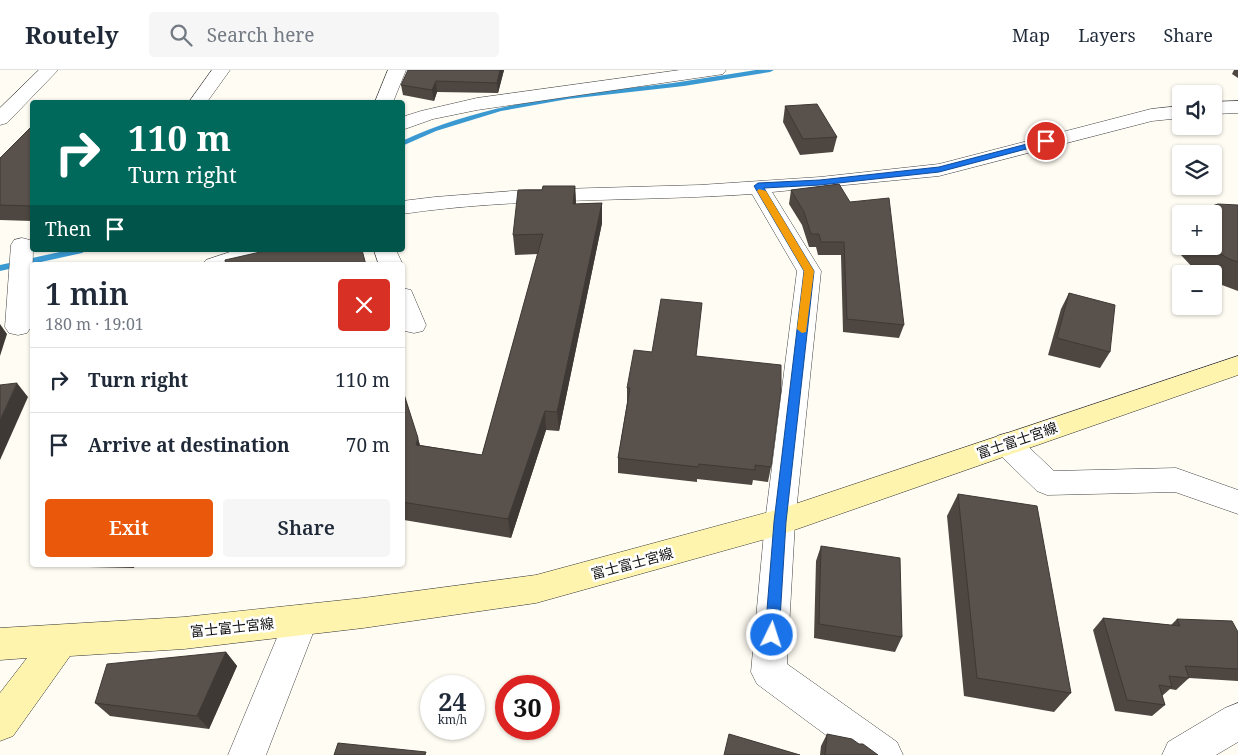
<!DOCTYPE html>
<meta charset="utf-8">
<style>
:root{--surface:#fff;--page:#f6f6f7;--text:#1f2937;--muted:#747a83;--line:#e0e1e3;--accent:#ea580c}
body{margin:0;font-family:"Noto Serif","Noto Sans JP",serif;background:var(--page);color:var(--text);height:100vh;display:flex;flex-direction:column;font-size:19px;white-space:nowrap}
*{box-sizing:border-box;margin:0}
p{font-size:16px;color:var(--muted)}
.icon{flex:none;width:28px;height:28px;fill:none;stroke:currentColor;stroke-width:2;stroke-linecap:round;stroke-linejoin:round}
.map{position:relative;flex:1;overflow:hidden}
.panel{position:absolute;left:30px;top:192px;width:375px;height:305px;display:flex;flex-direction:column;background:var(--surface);border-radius:5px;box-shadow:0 1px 4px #0004}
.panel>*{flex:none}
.banner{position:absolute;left:30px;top:30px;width:375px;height:152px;border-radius:5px;box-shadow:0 1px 4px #0004;background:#00695c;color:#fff;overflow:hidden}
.tools{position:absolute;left:1172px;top:15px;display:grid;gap:10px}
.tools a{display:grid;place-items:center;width:50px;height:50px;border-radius:5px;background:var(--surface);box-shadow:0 1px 4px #0004;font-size:25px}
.speed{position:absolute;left:420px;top:605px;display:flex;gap:10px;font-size:25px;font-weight:700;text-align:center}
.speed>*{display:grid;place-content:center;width:65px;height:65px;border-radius:50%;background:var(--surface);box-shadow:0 1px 4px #0004;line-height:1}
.speed small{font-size:12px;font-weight:400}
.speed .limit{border:8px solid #d22;background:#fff;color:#111}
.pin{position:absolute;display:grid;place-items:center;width:42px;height:42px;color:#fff;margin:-21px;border:2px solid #fff;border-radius:50%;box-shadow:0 1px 5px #0007}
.me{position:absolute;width:55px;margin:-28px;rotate:4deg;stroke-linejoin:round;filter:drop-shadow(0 0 4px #0008)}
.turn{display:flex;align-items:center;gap:18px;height:105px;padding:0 15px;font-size:22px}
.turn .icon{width:65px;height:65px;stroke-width:2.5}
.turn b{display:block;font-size:35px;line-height:42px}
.then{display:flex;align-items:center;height:48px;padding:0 15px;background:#0003;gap:10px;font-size:19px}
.round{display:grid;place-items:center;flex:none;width:52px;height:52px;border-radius:5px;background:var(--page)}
.headline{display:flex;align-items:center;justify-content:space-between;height:85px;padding:0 15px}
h1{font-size:30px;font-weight:600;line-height:38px}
.button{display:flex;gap:10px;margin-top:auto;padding:10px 15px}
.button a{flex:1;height:58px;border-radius:5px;background:var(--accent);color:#fff;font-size:20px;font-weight:600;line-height:58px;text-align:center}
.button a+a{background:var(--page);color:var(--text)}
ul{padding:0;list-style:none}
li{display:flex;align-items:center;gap:15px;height:65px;padding:0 15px;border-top:1px solid var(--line)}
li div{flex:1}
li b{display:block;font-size:19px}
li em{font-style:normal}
header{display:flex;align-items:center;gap:30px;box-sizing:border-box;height:70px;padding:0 25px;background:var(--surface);border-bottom:1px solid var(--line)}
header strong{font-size:24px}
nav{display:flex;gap:28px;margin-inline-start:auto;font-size:18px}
.search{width:350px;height:45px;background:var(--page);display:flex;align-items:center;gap:12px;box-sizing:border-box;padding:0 18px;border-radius:5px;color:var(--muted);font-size:19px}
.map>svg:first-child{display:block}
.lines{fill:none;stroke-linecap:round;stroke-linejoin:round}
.stream{fill:#3b99d2;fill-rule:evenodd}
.street-casing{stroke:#434343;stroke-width:1}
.secondary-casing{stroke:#323232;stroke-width:1}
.street{fill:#fff;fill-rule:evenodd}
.secondary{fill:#fff4ae;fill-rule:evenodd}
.wall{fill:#4d4641}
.shaded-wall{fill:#3e3935}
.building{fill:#59514c;stroke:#3e3935}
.route{fill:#1a73e8;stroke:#114b97}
.slow{fill:#f59e0b}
.labels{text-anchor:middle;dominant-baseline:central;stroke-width:5;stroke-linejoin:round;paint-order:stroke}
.street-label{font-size:14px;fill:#101010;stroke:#fff}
</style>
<header>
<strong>Routely</strong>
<div class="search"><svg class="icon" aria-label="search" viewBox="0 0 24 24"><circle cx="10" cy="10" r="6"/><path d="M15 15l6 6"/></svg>Search here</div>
<nav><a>Map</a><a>Layers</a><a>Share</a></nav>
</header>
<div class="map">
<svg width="1238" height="685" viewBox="0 0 1238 685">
<rect width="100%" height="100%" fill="#fffcf3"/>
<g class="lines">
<g class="stream">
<path d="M756 0H774L770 2 684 16 568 29 501 41 436 61 402 76V71C491 30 578 24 673 13 701 9 729 4 756 0Z"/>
<polygon points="69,180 87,180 82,183 0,201 0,195"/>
</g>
<defs>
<g id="street">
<polygon points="39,0 58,0 7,53 0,55 0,38"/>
<polygon points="212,0 230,0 207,32 189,32"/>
<polygon points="388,0 406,0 393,32 375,32"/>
<polygon points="680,0 726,0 723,4 717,5 477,40 433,49 402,60 402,47 421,41 477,28"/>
<polygon points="1238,31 1238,43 1214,44 1214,32"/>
<path d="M1181 36V48L1152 51 939 106 772 122 821 201 795 452 787 594 897 672 903 685H853L757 614 751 602 765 452 797 201 752 124C636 132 518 127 402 144V131L435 127 525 120 700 115 820 107 939 94 1151 39Z"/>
<polygon points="22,168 30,170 33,180 31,257 27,263 18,265 9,263 5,257 11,175 14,170"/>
<path d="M236 180H270C259 197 221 195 202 195L206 190Z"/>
<polygon points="374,180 396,180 403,195 379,195"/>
<polygon points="402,218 411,220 426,255 423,261 414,263 405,261 402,257"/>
<polygon points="1007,363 1017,366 1054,401 1176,398 1238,420 1238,444 1175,422 1047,425 1037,421 997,382 993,374 997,366"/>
<polygon points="301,535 313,539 318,550 266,685 228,685 289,539"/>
<polygon points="1238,633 1238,672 1216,685 1162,685 1168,672 1225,638"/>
</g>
<polygon id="secondary" points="1238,286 1238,305 780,465 536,533 363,558 184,579 70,586 13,666 0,671 0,623 27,588 0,590 0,558 184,547 363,528 536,505 780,439"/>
</defs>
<use href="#street" class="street-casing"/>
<use href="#secondary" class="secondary-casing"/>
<use href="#street" class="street"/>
<use href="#secondary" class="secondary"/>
</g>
<g class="wall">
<polygon points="504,0 498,23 437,22 434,31 403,25 401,15"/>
<polygon points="1234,0 1238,0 1238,8 1232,4"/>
<polygon points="785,36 837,67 833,82 800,85 783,52"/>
<polygon points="32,56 32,151 0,150 0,88"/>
<polygon points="839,114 904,255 899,268 843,262 841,185 818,185 816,177 809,177 802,155 789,134 791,120"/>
<polygon points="575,116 576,134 602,133 602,153 559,361 546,360 511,468 404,450 402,456 402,318 420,375 482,385 538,184 515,185 513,165"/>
<polygon points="1238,135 1238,221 1214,212 1214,204 1201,204 1194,199 1181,185 1180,172 1181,169 1181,176 1214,176"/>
<polygon points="1069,223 1110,282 1100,298 1048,285 1061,239"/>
<polygon points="697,286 771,397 768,412 753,410 752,415 697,409 697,412 618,403 618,388 627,333 627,318"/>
<polygon points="958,424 1071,623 1054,642 964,626 947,446"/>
<polygon points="821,476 902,567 895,582 814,568 816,491"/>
<polygon points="86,495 135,495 134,498 88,497"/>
<polygon points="1103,548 1171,555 1177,549 1238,562 1238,611 1189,608 1176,620 1170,619 1162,626 1165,635 1152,646 1115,641 1093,560"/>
<polygon points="226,582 237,596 209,659 110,646 95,633"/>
<polygon points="827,664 859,674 878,685 820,685 821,676"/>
</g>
<g class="shaded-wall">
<polygon points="500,0 504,0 498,23 497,13"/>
<polygon points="436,11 437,22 434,31 432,20"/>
<polygon points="575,116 576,135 573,134"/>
<polygon points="602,133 602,153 559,361 557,342"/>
<polygon points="0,254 7,264 0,286"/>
<polygon points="17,313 28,327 0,390 0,350"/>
<polygon points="545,341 546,360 511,468 508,449"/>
<polygon points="418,368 423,388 416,375"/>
<polygon points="402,445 404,450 402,456"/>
<polygon points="226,582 237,596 209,659 197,646"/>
</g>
<g class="building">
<polygon points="408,0 500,0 497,13 436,11 432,20 401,15"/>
<polygon points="817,34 837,67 803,69 785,36"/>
<polygon points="32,56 32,136 0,135 0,88"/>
<polygon points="839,114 850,132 889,128 904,255 847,249 844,172 821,172 819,164 811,164 804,142 791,120"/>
<polygon points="543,116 575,116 573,134 602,133 557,342 545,341 508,449 402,432 402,318 418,368 416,375 482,385 543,164 513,165 518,120 542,120"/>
<polygon points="1218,134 1238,135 1238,192 1229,189 1208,176 1214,176 1214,144 1198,144 1201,140"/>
<polygon points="269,180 362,180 366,195 226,195 225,190"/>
<polygon points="1069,223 1115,235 1110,282 1057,268"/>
<polygon points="661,229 702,233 696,286 781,295 781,320 771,397 755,395 755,400 699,394 698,397 618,388 630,318 627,318 634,280 652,282"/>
<polygon points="17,313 0,350 0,315"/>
<polygon points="958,424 1037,436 1071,623 977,608"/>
<polygon points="821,476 900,488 902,567 819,554"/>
<polygon points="1103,548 1180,556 1177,549 1232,551 1238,562 1238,599 1185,596 1189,608 1169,606 1172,617 1159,615 1165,635 1127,630"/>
<polygon points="226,582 197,646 95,633 107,594"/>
<polygon points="729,664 800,685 724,685"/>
<polygon points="827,664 852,669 859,674 863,674 878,685 825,685"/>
<polygon points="338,673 426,682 425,685 334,685"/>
</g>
<polygon class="route" points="1046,69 1049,69 1049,73 939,102 820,115 764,118 814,201 786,452 779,565 777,569 772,571 767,569 765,565 774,452 804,201 754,116 758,113 820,110 939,97"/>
<polygon class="slow" points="759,119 766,121 814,201 806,262 802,263 797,259 804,201 757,121"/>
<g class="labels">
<g class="street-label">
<text transform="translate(1017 370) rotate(-19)">富士富士宮線</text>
<text transform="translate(632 493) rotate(-15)">富士富士宮線</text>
<text transform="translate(232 557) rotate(-6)">富士富士宮線</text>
</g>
</g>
</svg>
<div class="tools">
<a><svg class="icon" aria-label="sound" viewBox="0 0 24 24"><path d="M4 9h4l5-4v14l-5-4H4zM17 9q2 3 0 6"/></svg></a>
<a><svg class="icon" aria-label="layers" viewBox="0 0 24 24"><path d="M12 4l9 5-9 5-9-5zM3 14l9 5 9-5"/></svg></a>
<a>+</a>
<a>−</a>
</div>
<div class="speed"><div>24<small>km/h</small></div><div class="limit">30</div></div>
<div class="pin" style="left:1046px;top:71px;background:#d93025"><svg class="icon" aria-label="arrive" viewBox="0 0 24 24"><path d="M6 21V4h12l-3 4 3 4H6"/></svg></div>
<svg class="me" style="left:772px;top:565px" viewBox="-20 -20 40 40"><circle r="17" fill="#1a73e8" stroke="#fff" stroke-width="3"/><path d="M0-11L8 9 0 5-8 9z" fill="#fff"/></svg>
<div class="banner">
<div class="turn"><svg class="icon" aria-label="right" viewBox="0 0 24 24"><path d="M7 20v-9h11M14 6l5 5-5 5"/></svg><div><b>110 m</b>Turn right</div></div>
<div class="then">Then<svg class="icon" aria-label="arrive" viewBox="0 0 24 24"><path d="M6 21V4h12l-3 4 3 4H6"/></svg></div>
</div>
<section class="panel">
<div class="headline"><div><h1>1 min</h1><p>180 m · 19:01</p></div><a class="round" style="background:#d93025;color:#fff"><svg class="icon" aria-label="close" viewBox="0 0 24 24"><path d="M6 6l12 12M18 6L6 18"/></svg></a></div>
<ul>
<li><svg class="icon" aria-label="right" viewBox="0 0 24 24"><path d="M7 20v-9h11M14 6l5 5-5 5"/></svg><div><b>Turn right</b></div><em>110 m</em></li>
<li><svg class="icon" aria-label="arrive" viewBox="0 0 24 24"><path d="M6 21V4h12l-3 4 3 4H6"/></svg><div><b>Arrive at destination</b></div><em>70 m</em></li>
</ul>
<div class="button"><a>Exit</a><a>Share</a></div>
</section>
</div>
